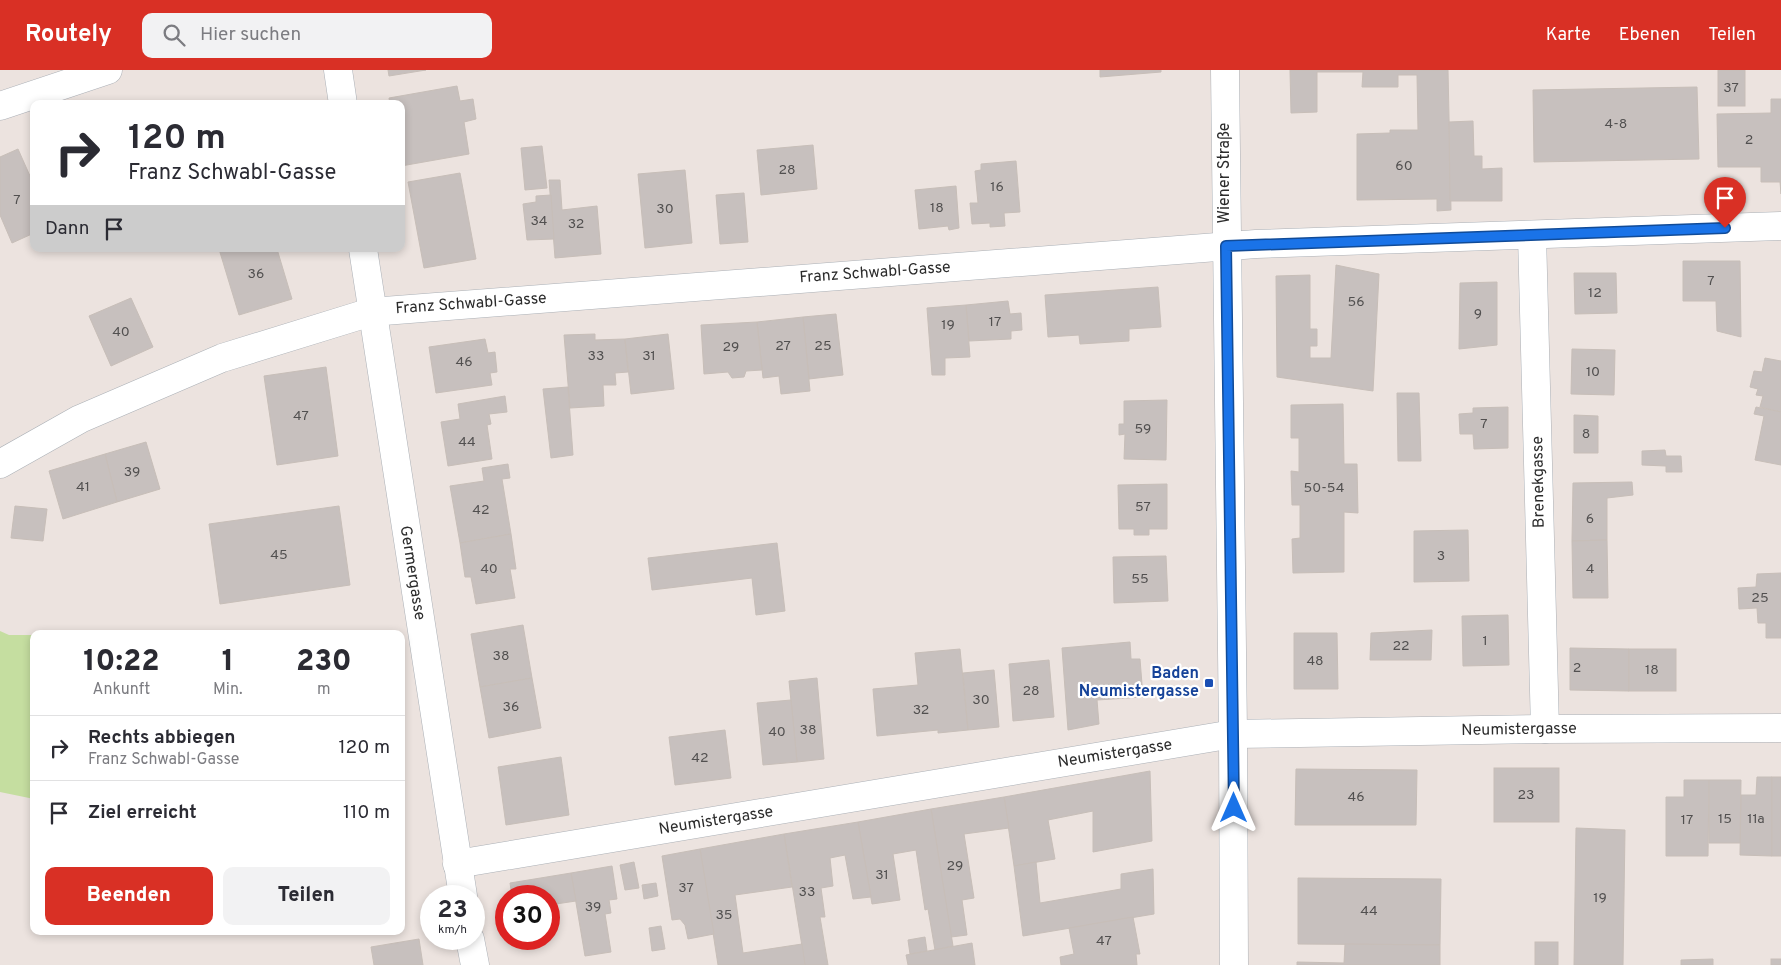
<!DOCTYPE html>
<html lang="de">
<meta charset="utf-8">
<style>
:root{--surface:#fff;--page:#f2f2f3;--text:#2b2b33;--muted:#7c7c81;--line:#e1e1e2;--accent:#d93025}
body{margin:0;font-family:Overpass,sans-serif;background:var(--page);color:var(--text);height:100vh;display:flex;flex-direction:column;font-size:19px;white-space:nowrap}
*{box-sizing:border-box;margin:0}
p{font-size:16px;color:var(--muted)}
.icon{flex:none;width:28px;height:28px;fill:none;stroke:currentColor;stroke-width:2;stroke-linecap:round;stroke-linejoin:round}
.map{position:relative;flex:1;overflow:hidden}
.details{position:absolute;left:30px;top:560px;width:375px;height:305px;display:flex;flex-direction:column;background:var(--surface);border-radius:10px;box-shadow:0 2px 8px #0003}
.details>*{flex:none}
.banner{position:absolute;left:30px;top:30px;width:375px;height:152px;border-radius:10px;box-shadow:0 2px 8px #0003;background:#fff;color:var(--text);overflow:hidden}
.speed{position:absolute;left:420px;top:815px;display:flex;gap:10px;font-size:25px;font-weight:700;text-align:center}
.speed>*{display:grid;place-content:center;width:65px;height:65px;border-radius:50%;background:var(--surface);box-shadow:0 2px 8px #0003;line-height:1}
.speed small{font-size:12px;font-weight:400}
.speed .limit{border:8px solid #d22;background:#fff;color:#111}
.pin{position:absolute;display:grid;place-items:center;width:42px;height:42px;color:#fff;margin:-51px -21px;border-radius:50% 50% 50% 0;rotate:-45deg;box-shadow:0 0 5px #0007}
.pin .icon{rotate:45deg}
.me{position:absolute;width:55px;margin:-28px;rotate:0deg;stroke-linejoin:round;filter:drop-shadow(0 0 4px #0008)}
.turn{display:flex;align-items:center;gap:18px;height:105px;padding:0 15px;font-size:22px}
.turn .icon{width:65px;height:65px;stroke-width:2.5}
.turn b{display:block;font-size:35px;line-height:42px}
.then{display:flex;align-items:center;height:48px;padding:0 15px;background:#0003;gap:10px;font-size:19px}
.eta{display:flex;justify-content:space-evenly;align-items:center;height:85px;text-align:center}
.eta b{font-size:30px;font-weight:800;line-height:35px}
.primary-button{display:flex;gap:10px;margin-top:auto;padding:10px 15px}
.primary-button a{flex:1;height:58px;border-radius:10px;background:var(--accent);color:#fff;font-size:20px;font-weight:800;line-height:58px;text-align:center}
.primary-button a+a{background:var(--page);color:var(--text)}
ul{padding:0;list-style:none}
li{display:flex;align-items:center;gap:15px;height:65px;padding:0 15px;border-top:1px solid var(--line)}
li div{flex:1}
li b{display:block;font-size:19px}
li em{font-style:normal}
header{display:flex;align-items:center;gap:30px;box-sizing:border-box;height:70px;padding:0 25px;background:var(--accent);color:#fff}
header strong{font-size:24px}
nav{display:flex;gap:28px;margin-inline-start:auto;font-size:18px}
.search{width:350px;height:45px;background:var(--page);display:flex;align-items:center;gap:12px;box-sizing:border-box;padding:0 18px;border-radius:10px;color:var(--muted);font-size:19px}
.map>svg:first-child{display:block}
.green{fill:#c5dea0}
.building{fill:#c7c0be;stroke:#c7beb8}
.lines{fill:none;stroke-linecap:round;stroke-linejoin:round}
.minor-casing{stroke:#abb0b6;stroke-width:29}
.minor{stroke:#fff;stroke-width:28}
.route-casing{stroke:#114b97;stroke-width:12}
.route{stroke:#1a73e8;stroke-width:9}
.transit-dot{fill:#1a4fb4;stroke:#fff;stroke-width:2}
.labels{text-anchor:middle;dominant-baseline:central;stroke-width:4.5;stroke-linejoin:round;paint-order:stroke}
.number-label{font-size:14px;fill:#525050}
.street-label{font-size:16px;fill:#2b2b2b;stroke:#fff}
.transit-label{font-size:16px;font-weight:bold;fill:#164399;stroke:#fff;text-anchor:end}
</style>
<header>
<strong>Routely</strong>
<div class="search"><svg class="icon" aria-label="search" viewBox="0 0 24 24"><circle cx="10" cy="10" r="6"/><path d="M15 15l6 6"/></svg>Hier suchen</div>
<nav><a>Karte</a><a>Ebenen</a><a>Teilen</a></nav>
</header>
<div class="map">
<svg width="1781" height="895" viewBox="0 0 1781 895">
<rect width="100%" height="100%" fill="#ece3df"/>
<polygon class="green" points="0,561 9,565 34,565 34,729 0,722"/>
<g class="building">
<polygon points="388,0 426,0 389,6"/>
<polygon points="1100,0 1161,0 1161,2 1100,7"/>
<polygon points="1290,0 1448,0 1451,140 1437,141 1437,129 1357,130 1357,64 1390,63 1390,60 1418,60 1417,5 1398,5 1398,17 1362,17 1363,2 1317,2 1317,42 1291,43"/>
<rect x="1718" y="0" width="27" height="36"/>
<polygon points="457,16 460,31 473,29 476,49 464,52 469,84 401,96 401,34 390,34 389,28"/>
<polygon points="1697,17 1699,89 1534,92 1533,20"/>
<polygon points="1771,29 1781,29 1781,124 1780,112 1761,112 1761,97 1718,97 1717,44 1771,43"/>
<polygon points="1473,51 1474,86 1482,86 1482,99 1502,98 1502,131 1450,131 1449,52"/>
<polygon points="813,75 817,119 761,125 757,80"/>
<polygon points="542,76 547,118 525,120 521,78"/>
<polygon points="18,79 34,115 34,163 12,173 0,145 0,87"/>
<polygon points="1016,91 1020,142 1004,143 1005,156 990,157 990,153 972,154 970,133 978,133 975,101 981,100 981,94"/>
<polygon points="685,100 692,173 645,178 638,104"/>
<polygon points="460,103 476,189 424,198 408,112"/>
<polygon points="549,110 560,110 562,140 597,136 601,184 555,188"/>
<polygon points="956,116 959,158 949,160 948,156 919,159 915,120"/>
<polygon points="744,123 748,172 720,174 716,125"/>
<polygon points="551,125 554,169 527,170 523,134 536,132 536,126"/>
<polygon points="219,179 277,179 292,229 239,245"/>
<polygon points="1683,191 1740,191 1741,267 1717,261 1716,231 1683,231"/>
<polygon points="1336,195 1379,204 1373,321 1277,307 1276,206 1310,205 1310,259 1317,259 1317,276 1310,276 1310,288 1331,288"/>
<polygon points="1574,203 1616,203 1617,243 1575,244"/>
<polygon points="1497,212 1497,275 1459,279 1460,213"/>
<polygon points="1158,217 1161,257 1129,259 1129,271 1080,274 1079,265 1048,267 1045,225"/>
<polygon points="131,228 153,277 111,296 89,246"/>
<polygon points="1008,231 1010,244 1021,243 1022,260 1011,261 1011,269 969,271 966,235"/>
<polygon points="966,235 970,287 945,288 945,305 932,305 927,238"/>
<polygon points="836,244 843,305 809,309 803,247"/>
<polygon points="803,247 810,321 781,324 779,306 763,308 757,252"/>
<polygon points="757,252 762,300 746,301 744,307 732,308 728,302 704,304 701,255"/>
<polygon points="595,264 595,270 625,269 628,302 615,303 616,315 603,315 604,336 570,338 564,265"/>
<polygon points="668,264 674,319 631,324 625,269"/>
<polygon points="485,269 488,283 495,282 497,302 490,303 492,315 436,323 429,277"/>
<polygon points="1572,279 1615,280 1614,325 1571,324"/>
<polygon points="1765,288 1781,291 1781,342 1760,337 1763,326 1756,325 1758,319 1750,317 1754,301 1762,302"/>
<polygon points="326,297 338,386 277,395 264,306"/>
<polygon points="568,317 573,385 551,388 543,319"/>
<polygon points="1397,323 1419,323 1421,391 1398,391"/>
<polygon points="505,326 507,342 489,344 491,354 487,355 492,389 448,396 441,352 460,349 458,334"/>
<polygon points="1167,330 1166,390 1124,389 1125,364 1119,365 1119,354 1124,354 1124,331"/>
<polygon points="1343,334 1344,394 1357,394 1358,443 1344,442 1344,502 1293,503 1292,469 1300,468 1300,435 1292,435 1291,401 1299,402 1299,368 1291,368 1291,335"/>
<polygon points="1508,337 1508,378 1474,379 1473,364 1460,364 1459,344 1473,343 1473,338"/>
<polygon points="1756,337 1781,342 1781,395 1755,390 1764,346 1754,344"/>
<polygon points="1574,345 1598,346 1598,383 1574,383"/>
<polygon points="146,372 160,419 117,432 105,384"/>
<polygon points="1665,380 1666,386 1681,386 1682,402 1666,402 1666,396 1642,395 1642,381"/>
<polygon points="105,384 117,432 63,449 49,401"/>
<polygon points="508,394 510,408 502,409 511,464 460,473 450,416 484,411 482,398"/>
<polygon points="1632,412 1633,425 1607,428 1607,470 1572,471 1573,413"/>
<polygon points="1167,414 1167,459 1149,459 1149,465 1134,465 1134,459 1119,459 1118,415"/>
<polygon points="15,436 47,439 43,471 11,468"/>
<polygon points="339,436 350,515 220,534 209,454"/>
<polygon points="1468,460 1469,511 1414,512 1414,461"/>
<polygon points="511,464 516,499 510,499 515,528 476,534 471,507 465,507 460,473"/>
<polygon points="1607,470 1608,528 1573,528 1572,471"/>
<polygon points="777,473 785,541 756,545 752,508 652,520 648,488"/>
<polygon points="1166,486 1168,531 1114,533 1113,487"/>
<polygon points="1781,503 1781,568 1766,568 1766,553 1758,553 1757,538 1739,539 1738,518 1756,517 1757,504"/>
<polygon points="1508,545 1509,595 1463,596 1462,546"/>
<polygon points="523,555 532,608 480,617 471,564"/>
<polygon points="1432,560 1431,590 1370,590 1371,563"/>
<polygon points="1294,563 1337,563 1338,619 1294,619"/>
<polygon points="1130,572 1131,589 1140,589 1143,627 1097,630 1099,654 1068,660 1062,578"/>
<polygon points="1570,578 1629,579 1629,621 1570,620"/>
<polygon points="960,579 968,660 938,663 938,660 877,666 873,619 918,615 915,583"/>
<rect x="1629" y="579" width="47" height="42"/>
<polygon points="1049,590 1054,647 1013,651 1009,594"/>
<polygon points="994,600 999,657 968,660 963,603"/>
<polygon points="532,608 541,658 489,668 480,617"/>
<polygon points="817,608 824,689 797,692 789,611"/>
<polygon points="791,630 797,692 763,695 757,633"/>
<polygon points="725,660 731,708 675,715 669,667"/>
<polygon points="561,687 569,745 506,755 498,697"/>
<rect x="1494" y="698" width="65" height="54"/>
<polygon points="1296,699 1417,700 1416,755 1295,755"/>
<polygon points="1150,701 1152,771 1093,782 1093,741 1048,750 1055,789 1014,796 1004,727"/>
<polygon points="1757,707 1772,707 1772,786 1740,785 1741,725 1756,725"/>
<rect x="1772" y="707" width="9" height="79"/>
<polygon points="1684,710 1709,710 1708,786 1666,786 1666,727 1684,727"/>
<polygon points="1709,710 1741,710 1740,773 1709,773"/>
<polygon points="1004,727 1009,758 964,764 974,828 962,830 967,865 951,867 931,739"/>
<polygon points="931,739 953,876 935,880 928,839 925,840 916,780 893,784 900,830 872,834 858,752"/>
<polygon points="858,752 871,827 853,829 845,785 830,788 833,816 821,818 825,847 820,847 828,895 805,895 784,764"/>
<polygon points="1576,758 1625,760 1623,895 1574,895"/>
<polygon points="784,764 792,817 735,825 743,883 802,874 805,895 718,895 700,779"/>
<polygon points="700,779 714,864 688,869 685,855 680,849 672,850 662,786"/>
<polygon points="634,792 639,818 625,820 620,795"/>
<polygon points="1036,792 1040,833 1121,819 1121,804 1153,799 1154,844 1023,866 1014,796"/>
<polygon points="612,796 617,829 609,830 611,843 605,844 611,882 585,886 571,803"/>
<polygon points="571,803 576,831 549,835 549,826 512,826 510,813"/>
<polygon points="1298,808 1441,809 1440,875 1298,874"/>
<polygon points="656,813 658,826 644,829 642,815"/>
<polygon points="1133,847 1140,884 1136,884 1137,895 1061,895 1060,887 1074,884 1069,858"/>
<polygon points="661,856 665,879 652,881 649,858"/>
<polygon points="925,867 927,881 910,884 908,870"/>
<polygon points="419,869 423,895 374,895 371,877"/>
<rect x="1535" y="872" width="23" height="23"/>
<polygon points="972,873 975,895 908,895 906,885"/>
<polygon points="1345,874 1440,875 1440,895 1297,895 1297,892 1344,893"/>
<polygon points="1713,889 1713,895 1681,895 1681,890"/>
<rect x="1771" y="889" width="10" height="6"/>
</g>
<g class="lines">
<defs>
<g id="minor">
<polyline points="338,0 343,34"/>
<polyline points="1225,0 1233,664 1234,895"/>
<polyline points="0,36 108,0"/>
<polyline points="1532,165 1545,659"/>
<polyline points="363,179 463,826"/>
<polyline points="0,394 80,349 222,288 371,242 1256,174 1781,156"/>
<polyline points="457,794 1233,664 1545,659 1781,658"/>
<polyline points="470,869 475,895"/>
</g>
</defs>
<use href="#minor" class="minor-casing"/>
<use href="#minor" class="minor"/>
</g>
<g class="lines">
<defs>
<polyline id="route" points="1234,738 1226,176 1725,158"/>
</defs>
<use href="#route" class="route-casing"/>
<use href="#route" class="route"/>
</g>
<rect class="transit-dot" x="1204" y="608" width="10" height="10" rx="2.5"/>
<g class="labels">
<g class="number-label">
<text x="1731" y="18">37</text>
<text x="1616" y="54">4-8</text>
<text x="1749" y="70">2</text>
<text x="1404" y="96">60</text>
<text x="787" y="100">28</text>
<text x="997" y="117">16</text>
<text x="17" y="130">7</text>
<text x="937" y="138">18</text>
<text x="665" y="139">30</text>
<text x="539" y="151">34</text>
<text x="576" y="154">32</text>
<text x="256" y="204">36</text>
<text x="1711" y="211">7</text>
<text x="1595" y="223">12</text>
<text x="1356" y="232">56</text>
<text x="1478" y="244">9</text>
<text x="995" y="252">17</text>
<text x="948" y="255">19</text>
<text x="121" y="262">40</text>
<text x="783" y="276">27</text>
<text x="823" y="276">25</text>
<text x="731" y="277">29</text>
<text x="596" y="286">33</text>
<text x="649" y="286">31</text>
<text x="464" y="292">46</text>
<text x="1593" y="302">10</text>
<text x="301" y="346">47</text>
<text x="1484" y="354">7</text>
<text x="1143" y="359">59</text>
<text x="1586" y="364">8</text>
<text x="467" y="372">44</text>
<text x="132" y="402">39</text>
<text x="83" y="417">41</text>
<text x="1324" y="418">50-54</text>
<text x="1143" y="437">57</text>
<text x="481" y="440">42</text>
<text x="1590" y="449">6</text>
<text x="279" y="485">45</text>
<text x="1441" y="486">3</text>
<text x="489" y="499">40</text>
<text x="1590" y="499">4</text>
<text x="1140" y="509">55</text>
<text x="1760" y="528">25</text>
<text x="1485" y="571">1</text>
<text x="1401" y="576">22</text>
<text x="501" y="586">38</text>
<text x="1315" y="591">48</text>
<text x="1577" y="598">2</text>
<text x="1652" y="600">18</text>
<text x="1031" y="621">28</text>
<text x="981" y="630">30</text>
<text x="511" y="637">36</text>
<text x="921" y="640">32</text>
<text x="808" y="660">38</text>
<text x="777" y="662">40</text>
<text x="700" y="688">42</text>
<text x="1526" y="725">23</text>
<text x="1356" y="727">46</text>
<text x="1725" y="749">15</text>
<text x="1756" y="749">11a</text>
<text x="1687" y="750">17</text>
<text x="955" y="796">29</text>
<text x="882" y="805">31</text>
<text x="686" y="818">37</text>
<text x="807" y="822">33</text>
<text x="1600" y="828">19</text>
<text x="593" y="837">39</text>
<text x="1369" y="841">44</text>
<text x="724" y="845">35</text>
<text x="1104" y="871">47</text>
</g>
<g class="street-label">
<text transform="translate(1225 103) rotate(-90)">Wiener Straße</text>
<text transform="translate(875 203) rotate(-4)">Franz Schwabl-Gasse</text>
<text transform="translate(471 234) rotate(-4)">Franz Schwabl-Gasse</text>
<text transform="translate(1539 412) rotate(-91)">Brenekgasse</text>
<text transform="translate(412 503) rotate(81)">Germergasse</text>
<text transform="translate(1519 660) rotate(-1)">Neumistergasse</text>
<text transform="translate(1115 684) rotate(-9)">Neumistergasse</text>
<text transform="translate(716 751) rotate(-9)">Neumistergasse</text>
</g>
<g class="transit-label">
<text x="1199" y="604">Baden<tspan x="1199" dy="18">Neumistergasse</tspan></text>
</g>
</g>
</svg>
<div class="speed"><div>23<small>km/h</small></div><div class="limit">30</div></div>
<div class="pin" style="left:1725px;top:158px;background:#d93025"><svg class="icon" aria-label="arrive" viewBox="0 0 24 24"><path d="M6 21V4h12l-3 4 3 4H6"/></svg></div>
<svg class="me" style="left:1234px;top:738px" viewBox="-20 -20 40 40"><path d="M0-17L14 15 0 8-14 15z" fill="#1a73e8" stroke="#fff" stroke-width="4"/></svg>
<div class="banner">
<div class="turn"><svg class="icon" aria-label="right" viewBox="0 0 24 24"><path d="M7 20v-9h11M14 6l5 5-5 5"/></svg><div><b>120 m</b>Franz Schwabl-Gasse</div></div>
<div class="then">Dann<svg class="icon" aria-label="arrive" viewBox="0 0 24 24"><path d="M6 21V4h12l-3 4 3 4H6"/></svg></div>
</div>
<section class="details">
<div class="eta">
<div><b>10:22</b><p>Ankunft</p></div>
<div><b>1</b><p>Min.</p></div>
<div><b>230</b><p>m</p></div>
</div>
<ul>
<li><svg class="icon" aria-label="right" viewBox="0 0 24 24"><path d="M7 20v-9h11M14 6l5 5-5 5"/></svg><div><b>Rechts abbiegen</b><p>Franz Schwabl-Gasse</p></div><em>120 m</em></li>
<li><svg class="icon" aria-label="arrive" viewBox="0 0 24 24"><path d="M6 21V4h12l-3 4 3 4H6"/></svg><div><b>Ziel erreicht</b></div><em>110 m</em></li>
</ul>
<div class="primary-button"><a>Beenden</a><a>Teilen</a></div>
</section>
</div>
